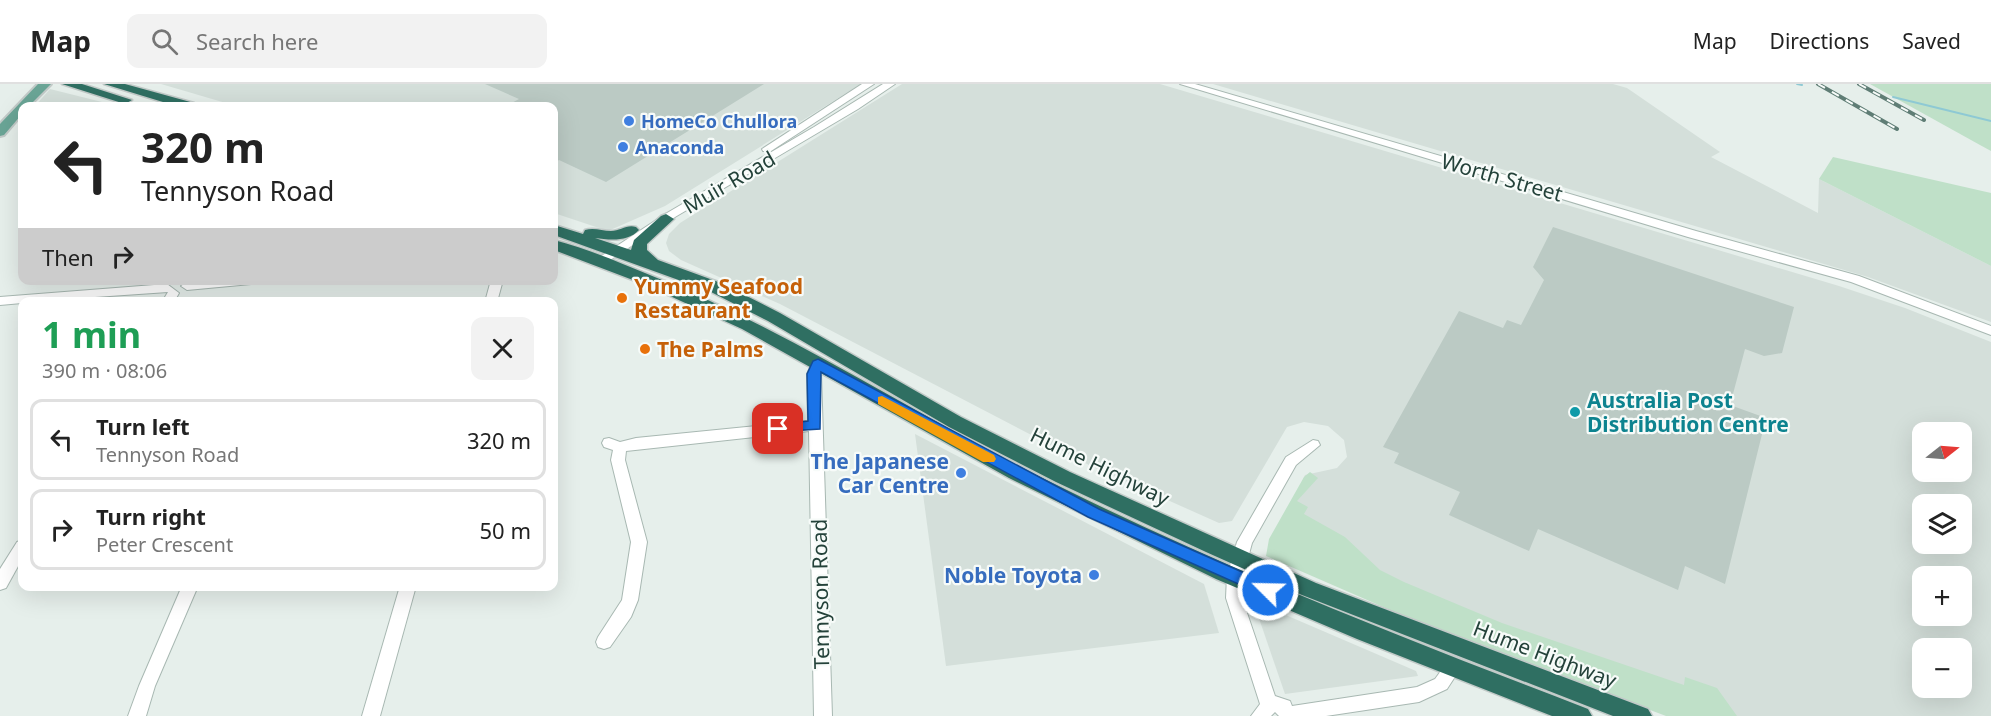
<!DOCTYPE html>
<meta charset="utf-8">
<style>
:root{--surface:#fff;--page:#f2f2f2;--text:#222;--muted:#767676;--line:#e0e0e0}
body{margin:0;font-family:"Noto Sans",sans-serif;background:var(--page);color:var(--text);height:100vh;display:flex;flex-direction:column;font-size:22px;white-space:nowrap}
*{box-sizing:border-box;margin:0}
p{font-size:20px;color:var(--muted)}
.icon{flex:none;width:33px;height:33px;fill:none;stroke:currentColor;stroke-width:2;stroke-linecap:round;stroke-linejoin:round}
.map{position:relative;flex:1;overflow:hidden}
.panel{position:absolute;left:18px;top:213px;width:540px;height:294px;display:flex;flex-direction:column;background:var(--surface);border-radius:12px;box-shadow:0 6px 24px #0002}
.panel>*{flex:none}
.hud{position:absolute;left:18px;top:18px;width:540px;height:183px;border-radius:12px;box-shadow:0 6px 24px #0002;background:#fff;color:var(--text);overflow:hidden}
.needle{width:39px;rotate:73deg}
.tools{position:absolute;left:1912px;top:338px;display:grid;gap:12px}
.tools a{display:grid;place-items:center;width:60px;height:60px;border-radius:12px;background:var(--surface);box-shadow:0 6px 24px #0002;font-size:30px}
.pin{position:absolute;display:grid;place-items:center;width:51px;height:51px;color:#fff;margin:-26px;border-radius:12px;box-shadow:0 3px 9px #0006}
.me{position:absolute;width:66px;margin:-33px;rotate:293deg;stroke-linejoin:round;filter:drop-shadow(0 0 4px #0008)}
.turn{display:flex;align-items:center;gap:21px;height:126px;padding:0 24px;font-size:27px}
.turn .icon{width:78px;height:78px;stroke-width:2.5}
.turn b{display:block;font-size:42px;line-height:51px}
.then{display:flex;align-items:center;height:57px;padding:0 24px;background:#0003;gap:12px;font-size:22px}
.round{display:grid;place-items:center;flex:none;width:63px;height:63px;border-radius:12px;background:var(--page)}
.head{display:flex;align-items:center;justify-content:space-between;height:102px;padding:0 24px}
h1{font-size:36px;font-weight:700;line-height:45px;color:#1e9e55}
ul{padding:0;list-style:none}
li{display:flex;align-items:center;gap:18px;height:81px;margin:0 12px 9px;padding:0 12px;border:3px solid var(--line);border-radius:12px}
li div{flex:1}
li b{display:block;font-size:22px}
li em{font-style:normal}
header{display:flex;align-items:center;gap:36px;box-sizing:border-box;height:84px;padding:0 30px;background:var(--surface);border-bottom:2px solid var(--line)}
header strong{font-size:28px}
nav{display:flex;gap:33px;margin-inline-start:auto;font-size:21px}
.search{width:420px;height:54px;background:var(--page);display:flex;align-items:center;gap:15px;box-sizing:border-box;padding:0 21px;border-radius:12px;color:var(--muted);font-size:22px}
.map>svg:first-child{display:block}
.built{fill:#d4dfda;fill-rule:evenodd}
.green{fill:#bfe0c8}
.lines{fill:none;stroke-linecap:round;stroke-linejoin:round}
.stream{stroke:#8ec9d4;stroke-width:2}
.building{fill:#bbcac4}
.minor-casing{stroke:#a8b8b2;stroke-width:2}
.major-casing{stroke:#c2cac8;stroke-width:4}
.highway-casing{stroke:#c2cac8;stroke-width:3}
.minor{fill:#fff;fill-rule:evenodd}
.major{fill:#6aa596;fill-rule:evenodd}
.highway{fill:#2f6f62;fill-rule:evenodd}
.rail-casing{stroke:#5f7d75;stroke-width:4}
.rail{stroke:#f7fbf9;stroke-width:2;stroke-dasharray:8;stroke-linecap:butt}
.route{fill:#1a73e8;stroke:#114b97;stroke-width:1.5}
.slow{fill:#f59e0b}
.shop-dot{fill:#3f7fe0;stroke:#f7fbf9;stroke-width:2}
.food-dot{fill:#e8710a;stroke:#f7fbf9;stroke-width:2}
.culture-dot{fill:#0f9aa8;stroke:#f7fbf9;stroke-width:2}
.labels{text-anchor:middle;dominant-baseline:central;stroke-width:4.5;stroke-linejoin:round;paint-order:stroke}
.far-shop-label{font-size:18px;font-weight:bold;fill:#366cbe;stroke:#f7fbf9;text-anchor:start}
.street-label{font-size:21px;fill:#24423a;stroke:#f7fbf9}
.food-label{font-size:21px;font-weight:bold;fill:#c56008;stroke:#f7fbf9;text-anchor:start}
.culture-label{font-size:21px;font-weight:bold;fill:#0d838f;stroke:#f7fbf9;text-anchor:start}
.shop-label{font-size:21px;font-weight:bold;fill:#366cbe;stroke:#f7fbf9;text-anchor:end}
</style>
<header>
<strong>Map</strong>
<div class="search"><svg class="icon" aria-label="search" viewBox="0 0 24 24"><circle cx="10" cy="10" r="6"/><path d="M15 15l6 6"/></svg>Search here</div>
<nav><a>Map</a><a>Directions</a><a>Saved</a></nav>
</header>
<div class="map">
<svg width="1991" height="632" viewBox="0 0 1991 632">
<rect width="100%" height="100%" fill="#e6efeb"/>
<g class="built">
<polygon points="161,0 861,0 665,122 608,147 554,129 554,22 236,22"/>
<path d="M902 0H1160L1839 202 1905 224 1991 258V632H1714L1273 463 1305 391 1337 384 1347 373 1344 356 1328 342 1304 338 1287 343 1232 437 1219 439 1089 381 780 220 681 176 669 167 666 159 669 150 680 139ZM1923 348H1962V387H1923ZM1923 420H1962V459H1923ZM1923 492H1962V531H1923ZM1923 564H1962V603H1923Z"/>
<polygon points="1213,0 1613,0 1627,4 1720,68 1711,73 1818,129 1819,95 1991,182 1991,238 1868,193"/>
<polygon points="50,5 118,22 35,22"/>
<polygon points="915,350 1204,500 1219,549 946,582"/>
<polygon points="1253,517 1416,587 1418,592 1285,610"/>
</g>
<g class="green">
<polygon points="1870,0 1991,0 1991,67 1980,61"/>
<polygon points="1833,73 1991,109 1991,182 1819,95"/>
<polygon points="1310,388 1318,394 1297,417 1308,423 1304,430 1345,453 1380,486 1404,498 1502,539 1684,601 1685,593 1717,604 1737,632 1666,632 1420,539 1266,472 1269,455 1304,393"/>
</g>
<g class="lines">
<g class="stream">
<polyline points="1797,0 1802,1"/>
<polyline points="1893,13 1991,37"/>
</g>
</g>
<g class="building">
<polygon points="485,0 764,0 606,98 559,76 554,79 554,22 506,22 519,15"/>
<polygon points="1553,143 1794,223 1782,269 1764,272 1745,265 1730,321 1766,334 1725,500 1685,482 1678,506 1538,445 1529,467 1449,431 1460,408 1394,379 1399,369 1383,363 1459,227 1503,244 1507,236 1521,241 1544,196 1533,183"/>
</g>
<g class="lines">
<defs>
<g id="minor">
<polygon points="862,0 874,0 771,67 763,67 762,65"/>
<polygon points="883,0 895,0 858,25 675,133 604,180 600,181 594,177 667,129 814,43"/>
<polygon points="1180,0 1195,0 1696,147 1859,192 1991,242 1991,251 1851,198 1688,153"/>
<polygon points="204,196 257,196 251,200 187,206 181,202 187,198"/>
<polygon points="491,196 503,196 497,218 485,218"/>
<polygon points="167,200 179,209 174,218 162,218 168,208 22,218 22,219 0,221 0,213"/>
<polygon points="818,275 825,280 821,290 832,632 814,632 809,347 626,367 625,376 647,458 638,516 631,533 610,563 604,565 598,563 596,558 598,553 622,516 631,458 611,376 613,366 604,363 602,359 604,355 609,354 620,358 636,354 808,337 807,290 813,277"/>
<polygon points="1313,356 1318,357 1320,361 1296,381 1252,459 1243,492 1242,514 1275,612 1290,617 1292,622 1417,603 1435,595 1446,580 1452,578 1458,580 1460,585 1447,605 1419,618 1326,632 1279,632 1275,628 1271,632 1251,632 1260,620 1226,514 1227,492 1237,458 1286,373"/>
<polygon points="22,456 22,475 6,504 0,506 0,485 17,458"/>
<polygon points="182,502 198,502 155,602 146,632 128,632 139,602"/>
<polygon points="400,502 416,502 380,632 362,632"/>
</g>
<polygon id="major" points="38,0 51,0 29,22 22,22 22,30 4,51 0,52 0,40"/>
<g id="highway">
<polygon points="62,0 82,0 132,16 125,20"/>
<polygon points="104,0 125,0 194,19 196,22 176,22"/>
<path d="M666 130 674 135 647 160V166L658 176 721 199 780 229 961 333 1070 388 1316 499 1648 625 1652 632H1613L1302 511 1206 468 1056 398 949 343 768 237 709 207 554 151V141L583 150 585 146C594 143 602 147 611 147 620 147 627 140 636 143L639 146C628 158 610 156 595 154L631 166 634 156 661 132Z"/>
<path d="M554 156C585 164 616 177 645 189 777 241 895 318 1021 383 1204 477 1396 551 1588 625L1592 632H1552L1357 555 1216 495 1009 394 742 245 646 201 554 166Z"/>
</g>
</defs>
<use href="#minor" class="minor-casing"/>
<use href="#major" class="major-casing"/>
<use href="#highway" class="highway-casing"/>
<use href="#minor" class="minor"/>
<use href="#major" class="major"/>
<use href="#highway" class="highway"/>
<defs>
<g id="rail">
<polyline points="1818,0 1897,45"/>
<polyline points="1859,0 1924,36"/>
</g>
</defs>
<use href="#rail" class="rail-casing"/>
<use href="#rail" class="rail"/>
</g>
<polygon class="route" points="818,275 1099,425 1274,502 1276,506 1274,511 1263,511 1088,433 821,288 820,345 773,348 773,341 808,337 807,290 813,277"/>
<polygon class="slow" points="882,312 994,371 996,375 994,378 983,378 878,320 878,313"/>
<g class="shop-dot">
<circle cx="629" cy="37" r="6"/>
<circle cx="623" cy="63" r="6"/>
<circle cx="961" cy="389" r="6"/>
<circle cx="1094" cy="491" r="6"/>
</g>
<g class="food-dot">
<circle cx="622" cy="214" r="6"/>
<circle cx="645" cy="265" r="6"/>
</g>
<circle class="culture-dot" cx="1575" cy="328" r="6"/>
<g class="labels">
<g class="far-shop-label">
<text x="641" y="37">HomeCo Chullora</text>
<text x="635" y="63">Anaconda</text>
</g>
<g class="street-label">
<text transform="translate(1502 93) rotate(16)">Worth Street</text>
<text transform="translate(729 98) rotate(-30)">Muir Road</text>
<text transform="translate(1100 382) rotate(26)">Hume Highway</text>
<text transform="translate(820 510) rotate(-91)">Tennyson Road</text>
<text transform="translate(1545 570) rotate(21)">Hume Highway</text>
</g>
<g class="food-label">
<text x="634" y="202">Yummy Seafood<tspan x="634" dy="24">Restaurant</tspan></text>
<text x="657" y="265">The Palms</text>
</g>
<g class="culture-label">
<text x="1587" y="316">Australia Post<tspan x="1587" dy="24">Distribution Centre</tspan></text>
</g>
<g class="shop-label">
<text x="949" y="377">The Japanese<tspan x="949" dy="24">Car Centre</tspan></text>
<text x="1082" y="491">Noble Toyota</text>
</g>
</g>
</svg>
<div class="tools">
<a><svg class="needle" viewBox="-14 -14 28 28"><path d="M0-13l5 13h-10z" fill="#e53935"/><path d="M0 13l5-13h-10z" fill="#767676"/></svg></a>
<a><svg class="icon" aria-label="layers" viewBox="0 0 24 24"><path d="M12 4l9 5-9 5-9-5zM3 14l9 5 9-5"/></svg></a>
<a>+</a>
<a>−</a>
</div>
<div class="pin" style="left:778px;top:345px;background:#d93025"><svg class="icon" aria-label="arrive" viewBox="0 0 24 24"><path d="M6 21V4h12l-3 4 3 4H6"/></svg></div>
<svg class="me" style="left:1268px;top:506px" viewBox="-20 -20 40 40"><circle r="17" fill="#1a73e8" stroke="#fff" stroke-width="3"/><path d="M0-11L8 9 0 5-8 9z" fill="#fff"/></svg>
<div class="hud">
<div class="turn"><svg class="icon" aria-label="left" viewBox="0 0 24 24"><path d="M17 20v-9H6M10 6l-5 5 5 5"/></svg><div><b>320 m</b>Tennyson Road</div></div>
<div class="then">Then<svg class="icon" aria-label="right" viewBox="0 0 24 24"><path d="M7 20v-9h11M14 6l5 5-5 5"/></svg></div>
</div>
<section class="panel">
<div class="head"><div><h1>1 min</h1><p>390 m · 08:06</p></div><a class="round"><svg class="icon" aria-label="close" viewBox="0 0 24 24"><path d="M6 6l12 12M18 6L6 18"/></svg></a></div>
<ul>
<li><svg class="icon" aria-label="left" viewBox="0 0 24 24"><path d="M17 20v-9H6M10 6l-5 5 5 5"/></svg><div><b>Turn left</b><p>Tennyson Road</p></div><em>320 m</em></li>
<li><svg class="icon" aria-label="right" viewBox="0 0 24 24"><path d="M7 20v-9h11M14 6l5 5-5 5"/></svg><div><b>Turn right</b><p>Peter Crescent</p></div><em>50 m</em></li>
</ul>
</section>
</div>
